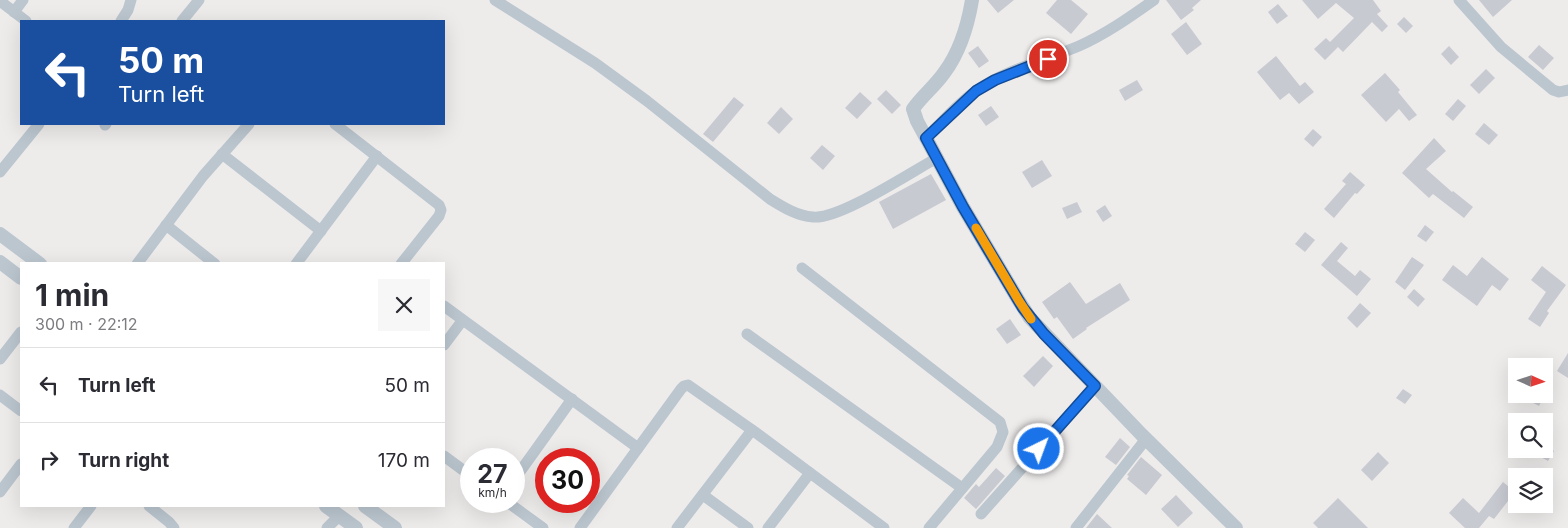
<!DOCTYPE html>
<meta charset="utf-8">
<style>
:root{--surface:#fff;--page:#f7f7f7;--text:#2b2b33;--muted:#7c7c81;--line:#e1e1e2}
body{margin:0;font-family:Inter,sans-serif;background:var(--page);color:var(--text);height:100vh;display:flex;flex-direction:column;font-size:19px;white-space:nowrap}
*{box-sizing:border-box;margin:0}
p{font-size:16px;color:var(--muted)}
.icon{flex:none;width:28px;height:28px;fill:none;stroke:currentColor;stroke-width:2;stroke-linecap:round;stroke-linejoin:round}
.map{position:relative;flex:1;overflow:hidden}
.side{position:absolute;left:20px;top:262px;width:425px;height:245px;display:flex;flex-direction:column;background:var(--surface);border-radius:0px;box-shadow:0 5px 20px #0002}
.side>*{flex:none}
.top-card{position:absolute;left:20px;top:20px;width:425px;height:105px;border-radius:0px;box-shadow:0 5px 20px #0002;background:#1a4fa0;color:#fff;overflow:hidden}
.needle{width:32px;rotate:93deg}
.controls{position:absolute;left:1508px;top:358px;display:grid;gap:10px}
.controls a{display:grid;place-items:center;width:45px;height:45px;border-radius:0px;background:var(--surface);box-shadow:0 5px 20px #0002;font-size:25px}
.speed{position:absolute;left:460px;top:448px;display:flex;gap:10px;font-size:25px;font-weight:700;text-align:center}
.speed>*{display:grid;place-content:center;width:65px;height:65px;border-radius:50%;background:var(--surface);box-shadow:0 5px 20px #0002;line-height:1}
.speed small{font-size:12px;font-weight:400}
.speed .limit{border:8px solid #d22;background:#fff;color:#111}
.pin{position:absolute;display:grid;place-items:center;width:42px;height:42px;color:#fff;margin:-21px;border:2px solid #fff;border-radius:50%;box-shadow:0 1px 5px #0007}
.me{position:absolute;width:55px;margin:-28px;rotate:42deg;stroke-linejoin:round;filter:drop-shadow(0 0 4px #0008)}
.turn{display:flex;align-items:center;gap:18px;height:105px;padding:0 15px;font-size:22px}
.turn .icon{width:65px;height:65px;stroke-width:2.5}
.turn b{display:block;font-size:35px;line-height:42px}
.round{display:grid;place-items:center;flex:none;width:52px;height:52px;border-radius:0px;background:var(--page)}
.summary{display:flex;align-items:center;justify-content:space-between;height:85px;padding:0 15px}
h1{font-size:30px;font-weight:700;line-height:38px}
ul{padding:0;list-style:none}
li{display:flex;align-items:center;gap:15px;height:75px;padding:0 15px;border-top:1px solid var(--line)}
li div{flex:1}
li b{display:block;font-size:19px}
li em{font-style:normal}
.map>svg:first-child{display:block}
.building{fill:#c8cad1}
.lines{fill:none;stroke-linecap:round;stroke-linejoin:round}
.minor{stroke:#bbc6cf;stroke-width:11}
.tertiary{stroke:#bbc6cf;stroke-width:14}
.route-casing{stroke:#114b97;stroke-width:12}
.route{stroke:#1a73e8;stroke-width:9}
.slow{stroke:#f59e0b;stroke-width:9}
</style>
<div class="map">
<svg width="1568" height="528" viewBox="0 0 1568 528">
<rect width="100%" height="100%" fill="#eeebeb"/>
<g class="building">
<polygon points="987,0 1014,0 998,13"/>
<polygon points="1057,0 1071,0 1088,14 1071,34 1046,13"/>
<polygon points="1166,0 1201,0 1192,8 1194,10 1181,20"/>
<polygon points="1302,0 1373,0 1381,11 1377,14 1388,26 1382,32 1372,22 1343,52 1338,47 1325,60 1314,49 1326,38 1330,42 1354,18 1336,3 1318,19"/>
<polygon points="1479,0 1512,0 1493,17"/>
<polygon points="1278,4 1288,16 1277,24 1268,12"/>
<polygon points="1404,17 1413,26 1406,33 1397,24"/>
<polygon points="1186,22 1202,44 1187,55 1171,34"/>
<polygon points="1539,45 1554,58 1543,70 1528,57"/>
<polygon points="978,46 989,61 979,68 968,53"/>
<polygon points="1449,46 1459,57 1451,65 1441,54"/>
<polygon points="1276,56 1300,86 1305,82 1314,92 1299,104 1289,93 1280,100 1257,72"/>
<polygon points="1486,69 1495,78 1479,94 1470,85"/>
<polygon points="1385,73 1400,90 1398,92 1417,115 1409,121 1399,109 1386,122 1361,95"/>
<polygon points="1137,80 1143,90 1125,101 1119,90"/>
<polygon points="886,90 901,105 892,114 877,99"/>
<polygon points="860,92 872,103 857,119 845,108"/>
<polygon points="734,97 744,105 713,142 703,134"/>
<polygon points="1458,99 1466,106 1453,121 1445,114"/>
<polygon points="991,106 999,117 986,126 978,115"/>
<polygon points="781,107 793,119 779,134 767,123"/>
<polygon points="1484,123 1498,135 1489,145 1475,134"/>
<polygon points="1313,129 1322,137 1313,147 1304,139"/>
<polygon points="1434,138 1446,151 1426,169 1452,192 1453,191 1473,207 1464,218 1433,194 1429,198 1402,173"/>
<polygon points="822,145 835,156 823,170 810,158"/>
<polygon points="1042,160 1052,176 1032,188 1022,172"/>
<polygon points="1350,172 1365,185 1357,194 1355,193 1334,218 1324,209 1346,184 1342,181"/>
<polygon points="931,174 946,200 893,229 879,202"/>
<polygon points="1077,202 1082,212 1067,219 1062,208"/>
<polygon points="1105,205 1112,216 1103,222 1096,211"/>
<polygon points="1425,225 1434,232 1426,242 1417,236"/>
<polygon points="1305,232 1315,240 1305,252 1295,244"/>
<polygon points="1341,242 1348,248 1337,261 1355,276 1360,270 1371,279 1357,296 1321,265"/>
<polygon points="1412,257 1424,265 1405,290 1395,282"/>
<polygon points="1482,257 1509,279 1500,291 1492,285 1477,306 1442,280 1453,265 1467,276"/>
<polygon points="1542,266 1566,285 1547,311 1549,313 1540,327 1528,319 1546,292 1531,280"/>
<polygon points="1070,282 1086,304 1120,283 1130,300 1086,328 1087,329 1073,339 1057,317 1054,319 1042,302"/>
<polygon points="1414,289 1425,299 1418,307 1407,297"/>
<polygon points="1360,303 1371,313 1357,328 1347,318"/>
<polygon points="1010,319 1021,335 1007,344 996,329"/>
<polygon points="1568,353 1568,378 1557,371"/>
<polygon points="1043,356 1053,366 1034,387 1023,376"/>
<polygon points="1403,389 1412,395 1405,404 1396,398"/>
<polygon points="1516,394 1545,394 1539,406"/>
<polygon points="1120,438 1130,447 1116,465 1105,457"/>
<polygon points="1544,445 1554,451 1548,461 1537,455 1541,449 1544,449"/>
<polygon points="1378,452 1389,463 1372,481 1361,470"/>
<polygon points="1141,457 1162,475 1146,495 1127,479 1129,476 1127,475"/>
<polygon points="996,468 1005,476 976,509 964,498 976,484 979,487"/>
<polygon points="1503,482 1515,492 1494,519 1489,516 1479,528 1465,528 1449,513 1463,498 1479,513"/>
<polygon points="1176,495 1193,513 1178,527 1161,509"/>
<polygon points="1338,498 1368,528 1318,528 1313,523"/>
<polygon points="1097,514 1112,528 1086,528"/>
</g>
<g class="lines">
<g class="minor">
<path d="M495 0 595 63 647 101 770 199C783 207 797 216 813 217 839 220 911 172 937 158"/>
<polyline points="1459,0 1501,47 1553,90 1559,92 1568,90"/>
<polyline points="0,1 26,21"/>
<polyline points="14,12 23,0"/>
<polyline points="121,21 128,10 131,0"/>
<polyline points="182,21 199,0"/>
<polyline points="335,124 439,205 441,210 439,216 401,264"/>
<polyline points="105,125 106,124"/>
<path d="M926 138C942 122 958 103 977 90 1005 70 1046 60 1079 46 1106 34 1130 17 1154 0"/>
<polyline points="222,154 321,231"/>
<polyline points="0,172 39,124"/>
<polyline points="166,225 215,264"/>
<polyline points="137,264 203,176 249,124"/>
<polyline points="296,264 377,156"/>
<polyline points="802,268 1000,422 1003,432 997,447 929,528"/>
<polyline points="444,306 638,448"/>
<polyline points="747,334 962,488"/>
<polyline points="444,345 462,321"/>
<polyline points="0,359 21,332"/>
<polyline points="0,395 21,411"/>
<polyline points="444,456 471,476"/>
<polyline points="514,480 572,399"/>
<polyline points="0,492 21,464"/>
<polyline points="703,495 748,528"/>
<polyline points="506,501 543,528"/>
<polyline points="149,506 169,522 174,528"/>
<polyline points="981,514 1095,386"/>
<polyline points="74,528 91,506"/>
<polyline points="327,528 339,516"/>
<polyline points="580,528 681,389 684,386 688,385 755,432 884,528"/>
<polyline points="677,528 752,430"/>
<polyline points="768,528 810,473"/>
<polyline points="1076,528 1146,439"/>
</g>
<g class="tertiary">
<path d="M972 0C968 24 959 53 944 73 935 86 922 96 913 109L917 121 963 207 1019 301 1030 318 1141 434 1236 528"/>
<polyline points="0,234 40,264"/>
<polyline points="0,262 21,278"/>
<polyline points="326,506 356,528"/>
<polyline points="365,506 395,528"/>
</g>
</g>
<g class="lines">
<defs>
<polyline id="route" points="1039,449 1095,386 1044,334 1023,308 963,207 926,138 976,91 995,80 1048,59"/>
</defs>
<use href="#route" class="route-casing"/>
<use href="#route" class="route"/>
<polyline class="slow" points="976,228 1019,301 1031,319"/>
</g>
</svg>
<div class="controls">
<a><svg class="needle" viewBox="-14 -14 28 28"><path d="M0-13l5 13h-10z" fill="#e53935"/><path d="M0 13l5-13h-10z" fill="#7c7c81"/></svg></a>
<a><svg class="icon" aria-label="search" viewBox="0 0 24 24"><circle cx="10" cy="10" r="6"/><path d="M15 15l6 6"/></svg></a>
<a><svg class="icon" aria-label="layers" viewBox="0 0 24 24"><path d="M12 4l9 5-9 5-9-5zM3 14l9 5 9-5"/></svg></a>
</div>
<div class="speed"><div>27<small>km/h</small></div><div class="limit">30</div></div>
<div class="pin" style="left:1048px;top:59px;background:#d93025"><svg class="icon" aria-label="arrive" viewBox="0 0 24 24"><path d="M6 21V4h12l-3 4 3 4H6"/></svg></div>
<svg class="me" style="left:1039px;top:449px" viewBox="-20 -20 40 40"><circle r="17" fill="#1a73e8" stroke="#fff" stroke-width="3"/><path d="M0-11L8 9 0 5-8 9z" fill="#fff"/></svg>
<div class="top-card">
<div class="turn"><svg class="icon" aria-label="left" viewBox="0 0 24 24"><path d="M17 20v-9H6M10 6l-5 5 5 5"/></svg><div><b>50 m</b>Turn left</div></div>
</div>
<section class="side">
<div class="summary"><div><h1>1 min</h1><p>300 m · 22:12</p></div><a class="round"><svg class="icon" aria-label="close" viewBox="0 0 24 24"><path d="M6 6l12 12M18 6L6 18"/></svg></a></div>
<ul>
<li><svg class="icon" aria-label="left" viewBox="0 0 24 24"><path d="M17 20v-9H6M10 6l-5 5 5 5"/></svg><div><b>Turn left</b></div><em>50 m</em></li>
<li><svg class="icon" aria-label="right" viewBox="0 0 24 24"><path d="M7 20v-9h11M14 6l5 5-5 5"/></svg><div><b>Turn right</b></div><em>170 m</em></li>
</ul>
</section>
</div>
